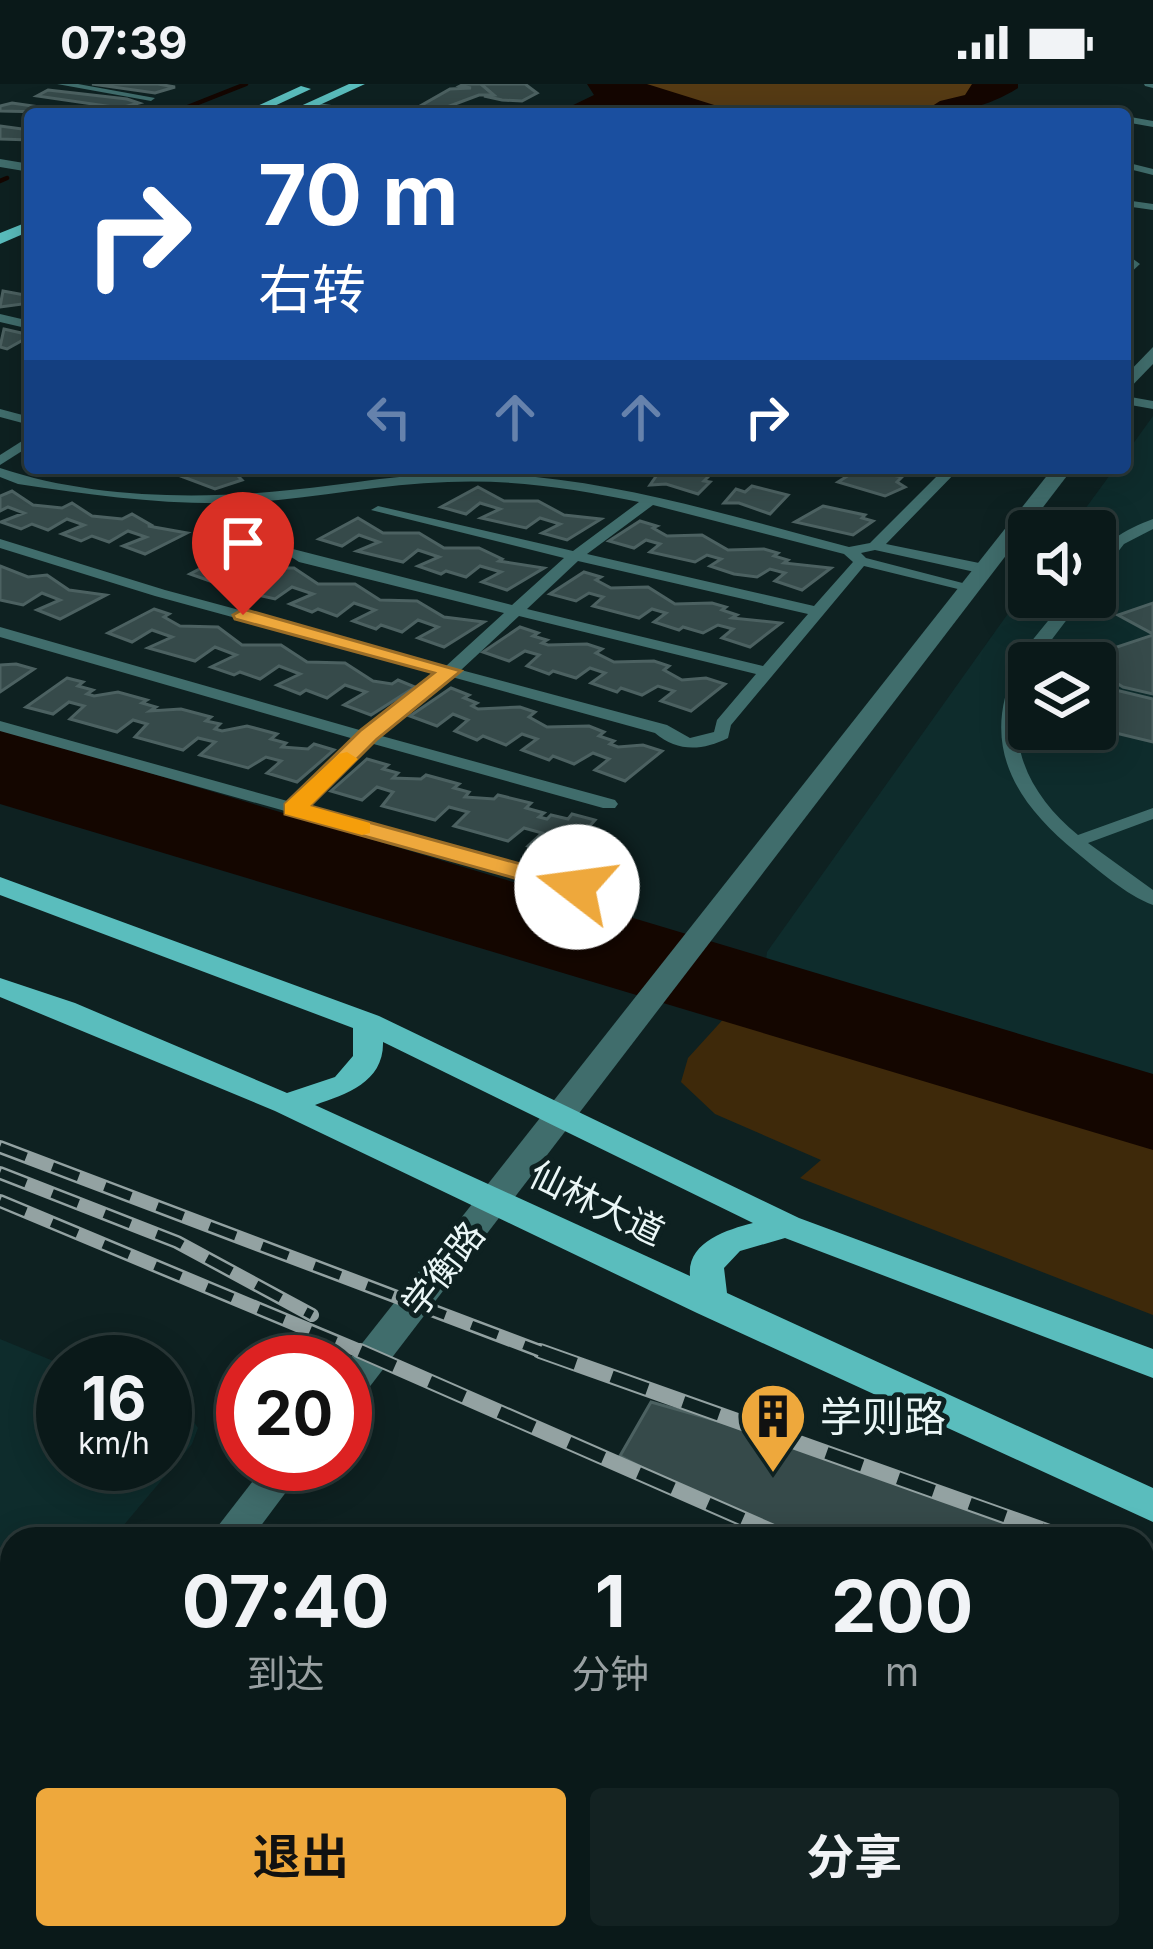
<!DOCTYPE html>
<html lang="zh">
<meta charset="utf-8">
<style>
:root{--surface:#0a1919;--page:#132222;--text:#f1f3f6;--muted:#99a0a2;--line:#2a3838;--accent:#eea83c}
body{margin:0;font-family:Inter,"Noto Sans SC",sans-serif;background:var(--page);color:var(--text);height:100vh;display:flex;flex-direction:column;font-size:45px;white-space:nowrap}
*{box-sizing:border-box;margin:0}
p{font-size:39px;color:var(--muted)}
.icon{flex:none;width:66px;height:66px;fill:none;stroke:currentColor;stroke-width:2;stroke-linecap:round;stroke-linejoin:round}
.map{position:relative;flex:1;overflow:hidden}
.side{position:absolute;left:0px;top:1443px;width:1155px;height:423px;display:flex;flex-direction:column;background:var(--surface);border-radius:36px 36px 0 0;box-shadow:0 6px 30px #0003,0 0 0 3px var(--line)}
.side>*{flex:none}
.top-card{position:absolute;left:24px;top:24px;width:1107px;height:366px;border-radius:12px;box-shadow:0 6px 30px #0003,0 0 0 3px var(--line);background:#1a4fa0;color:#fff;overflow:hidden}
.buttons{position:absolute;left:1008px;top:426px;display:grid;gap:24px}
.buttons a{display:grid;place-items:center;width:108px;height:108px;border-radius:12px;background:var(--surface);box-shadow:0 6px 30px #0003,0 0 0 3px var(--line);font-size:60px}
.speed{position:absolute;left:36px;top:1251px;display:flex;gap:24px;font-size:60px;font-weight:700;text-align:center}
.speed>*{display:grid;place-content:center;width:156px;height:156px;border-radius:50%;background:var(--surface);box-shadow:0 6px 30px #0003,0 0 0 3px var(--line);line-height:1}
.speed small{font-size:30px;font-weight:400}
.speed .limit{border:18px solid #d22;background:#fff;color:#111}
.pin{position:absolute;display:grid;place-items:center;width:102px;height:102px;color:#fff;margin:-123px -51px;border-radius:50% 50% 50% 0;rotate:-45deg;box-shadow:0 0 12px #0007}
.pin .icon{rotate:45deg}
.me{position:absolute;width:132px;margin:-66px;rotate:285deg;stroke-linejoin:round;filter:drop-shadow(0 0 9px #0008)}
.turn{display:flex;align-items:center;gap:42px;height:252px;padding:0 36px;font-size:54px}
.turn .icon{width:156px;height:156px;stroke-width:2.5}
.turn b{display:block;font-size:84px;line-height:102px}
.lanes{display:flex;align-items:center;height:114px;padding:0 36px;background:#0003;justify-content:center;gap:60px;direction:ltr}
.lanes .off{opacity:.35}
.eta{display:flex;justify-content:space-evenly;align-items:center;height:204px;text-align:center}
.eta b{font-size:72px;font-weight:700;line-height:84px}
.button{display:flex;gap:24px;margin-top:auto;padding:24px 36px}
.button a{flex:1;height:138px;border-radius:12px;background:var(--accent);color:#111;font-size:48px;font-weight:700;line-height:138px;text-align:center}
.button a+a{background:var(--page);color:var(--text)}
.status{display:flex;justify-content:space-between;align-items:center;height:84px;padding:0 60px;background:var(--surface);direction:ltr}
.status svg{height:33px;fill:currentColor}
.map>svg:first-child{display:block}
.built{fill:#0e2c2c;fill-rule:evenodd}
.green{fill:#3e290a}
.forest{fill:#563b14}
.water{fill:#140600}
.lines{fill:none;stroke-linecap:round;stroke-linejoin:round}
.stream{stroke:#140600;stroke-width:4.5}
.building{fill:#364a4a;stroke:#4c6161;stroke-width:3}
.lane{fill:#406d6c;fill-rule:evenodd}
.street{fill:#406d6c;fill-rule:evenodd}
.primary{fill:#5abdbd;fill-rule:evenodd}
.rail-far1-casing{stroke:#93a2a2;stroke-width:14}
.rail-casing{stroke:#93a2a2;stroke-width:16}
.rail-far1{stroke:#0e2121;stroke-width:9;stroke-dasharray:28;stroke-linecap:butt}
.rail{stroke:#0e2121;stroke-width:12;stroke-dasharray:38;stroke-linecap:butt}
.route{fill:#eea83c;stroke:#9b6d27;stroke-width:3}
.slow{fill:#f59e0b}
.labels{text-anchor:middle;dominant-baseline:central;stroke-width:10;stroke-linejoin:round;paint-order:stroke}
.street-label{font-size:36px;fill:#eaf6f6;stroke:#0e2121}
.near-poi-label{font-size:42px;fill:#eaf6f6;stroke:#0e2121;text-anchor:start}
</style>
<div class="status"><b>07:39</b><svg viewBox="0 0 49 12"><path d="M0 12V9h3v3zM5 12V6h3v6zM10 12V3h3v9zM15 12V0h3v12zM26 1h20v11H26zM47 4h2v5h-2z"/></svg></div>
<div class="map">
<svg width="1153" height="1865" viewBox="0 0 1153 1865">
<rect width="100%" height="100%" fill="#0e2121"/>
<g class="built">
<path d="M1153 332V1010L766 877 767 868 1029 500V513H1095V447H1069L1115 384H1125V371ZM1029 579H1095V645H1029Z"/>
<polygon points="0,1255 63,1281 63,1380 165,1380 165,1323 190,1333 198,1344 192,1360 112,1455 12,1455 12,1574 0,1588"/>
</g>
<polygon class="green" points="728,930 1153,1064 1153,1231 800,1094 821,1076 715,1030 681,998 688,974"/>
<polygon class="forest" points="637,0 999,0 934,30 736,30"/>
<g class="water">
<polygon points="587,0 647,0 743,30 593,30 567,24 594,11"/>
<path d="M972 0H1018V4C988 23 956 30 920 30L940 17 965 11Z"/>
<polygon points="0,644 1153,990 1153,1066 0,720"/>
</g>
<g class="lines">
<g class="stream">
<polyline points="170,30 246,0"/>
<polyline points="0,97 7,94"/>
</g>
</g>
<g class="building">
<polygon points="92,0 158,0 175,3 155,9"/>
<polygon points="464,0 481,0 494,11 479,11 439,26 467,30 399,28 413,26 450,5 471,4 460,2"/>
<polygon points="481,0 525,0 537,9 522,17 502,16 484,12 494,11"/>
<polygon points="48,6 127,15 139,19 120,24 37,12"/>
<polygon points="12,19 54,25 51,28 90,29 0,27 0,22"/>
<polygon points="0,42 30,46 30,56 0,55"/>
<polygon points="3,207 30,212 30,219 0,223"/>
<polygon points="4,245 30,251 30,252 7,265 0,263"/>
<polygon points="192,384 236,384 246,387 237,391 242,396 215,405 178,391"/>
<polygon points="673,384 711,390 704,397 710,398 698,410 666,400 650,401 659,388 667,389"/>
<polygon points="860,384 902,393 897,398 905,403 885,412 838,398"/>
<polygon points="752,402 788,411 770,430 739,419 724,419 736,405 745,408"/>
<polygon points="478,403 504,417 538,417 564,431 601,435 567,456 542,449 560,440 540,434 526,444 481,434 500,425 480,419 466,430 441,423"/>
<polygon points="12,407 33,421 62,424 72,419 92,432 122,435 132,430 151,441 148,442 187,449 145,470 123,462 146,453 128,447 109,458 92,452 81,457 62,450 84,441 67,435 48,446 32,440 21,445 1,438 24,429 8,423 0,427 0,412"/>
<polygon points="823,422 865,431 862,434 873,437 853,451 795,438"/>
<polygon points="358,434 383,449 419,449 444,464 479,464 502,475 499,477 544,484 507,506 482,498 501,488 480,482 466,493 446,487 441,490 418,482 439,473 418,466 403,478 357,467 379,458 359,451 342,462 319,455"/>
<polygon points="640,437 657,442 653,444 667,452 702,451 728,466 764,465 778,469 774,472 788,476 784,479 831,484 802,506 775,497 785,489 770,485 757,493 734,490 710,482 721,475 707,471 695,478 650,468 660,460 646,456 634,464 609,457"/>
<polygon points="232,468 258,484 294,484 318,500 355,500 380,516 417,517 444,533 484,538 444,563 418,554 438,543 418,536 402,548 381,541 376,545 353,537 375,526 354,519 337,532 318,525 312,528 290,520 313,510 292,503 275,515 228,504 251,493 232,487 213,498 190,490"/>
<polygon points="0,482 28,493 47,491 69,506 106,511 60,535 37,526 60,516 42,509 23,521 0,516"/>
<polygon points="584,488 601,493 596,496 611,504 648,503 675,520 712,519 726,523 722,526 737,531 732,534 781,539 750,563 722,554 733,545 718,541 703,549 683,543 679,546 654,538 666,529 652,525 639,534 593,522 603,513 589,509 576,517 550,510"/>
<polygon points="1153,519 1153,550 1118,531"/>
<polygon points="154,525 169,530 164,533 180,542 218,543 242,561 281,561 307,578 345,579 373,597 392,600 398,596 415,603 371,631 344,621 366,608 345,601 327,614 306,606 300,610 277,601 300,590 279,582 260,595 240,588 234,591 211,583 236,571 215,563 195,577 148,564 172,553 152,546 132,558 108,549"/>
<polygon points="520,543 538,549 533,552 547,556 542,559 548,561 587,560 602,565 596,569 614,578 654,577 669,582 664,586 682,596 706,594 725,600 691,627 661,617 674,607 658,602 642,611 621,604 617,608 591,599 605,589 590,584 576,594 553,587 549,590 527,582 539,571 525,567 509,577 483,568"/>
<polygon points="1153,551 1153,610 1123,603 1095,586 1095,579 1078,576"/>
<polygon points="16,580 34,585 0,608 0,581"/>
<polygon points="67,594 83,598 78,602 93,606 87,610 94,612 118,608 147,616 142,619 156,623 150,627 181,625 211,633 206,637 220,640 215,645 222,647 247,642 277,650 271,655 286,659 282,663 308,665 314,660 334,666 297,698 267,689 281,677 266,673 248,684 200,671 215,658 198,654 183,666 135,653 147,640 133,636 117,648 70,635 84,622 69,618 53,630 26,623"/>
<polygon points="1095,601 1153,615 1153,658 1095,644"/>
<polygon points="451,604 469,611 464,614 477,619 472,622 478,625 520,623 535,628 529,633 547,643 589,642 604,648 599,652 614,657 610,660 618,663 643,661 662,667 625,697 595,686 609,675 593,669 574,680 553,672 549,676 522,666 537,655 522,650 506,661 483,652 477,656 455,647 468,636 453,630 437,642 410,632"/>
<polygon points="367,675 388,681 383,685 398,689 393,694 421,695 426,691 459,700 454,704 469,708 465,713 494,715 498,711 531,719 526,724 544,729 539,733 547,735 551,731 568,735 572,730 595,736 563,772 528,762 542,749 524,744 508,757 454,742 468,728 449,723 435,736 382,722 393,708 377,703 362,716 331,707"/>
<polygon points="651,1318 805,1362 1077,1455 780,1455 620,1372"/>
<polygon points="1143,1479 1153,1483 1153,1615 1143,1611"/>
<polygon points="268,1854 454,1854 448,1865 261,1865"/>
<polygon points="454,1854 934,1854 957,1865 448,1865"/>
</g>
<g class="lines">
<g class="lane">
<polygon points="57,0 78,0 155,14 151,17"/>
<polygon points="1144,0 1153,0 1153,4 1145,2"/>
<polygon points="311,18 372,27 377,30 308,23"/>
<polygon points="1078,23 1100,28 1102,30 1075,28"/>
<polygon points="1125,32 1153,37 1153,43 1125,38"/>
<polygon points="1125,78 1153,85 1153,91 1125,84"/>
<polygon points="1125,116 1153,120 1153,126 1125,122"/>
<polygon points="1125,169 1140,180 1125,194 1128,180"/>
<polygon points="0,230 30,237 30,245 0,238"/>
<polygon points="1125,312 1153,317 1153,325 1125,320"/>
<polygon points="0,325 30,333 30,341 0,333"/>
<polygon points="30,352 30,362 0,381 0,371"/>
<path d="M0 384C89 414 197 416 290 406 351 400 411 388 472 389 601 391 726 431 849 463L870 459 936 393 910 384H960L886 460 984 480 992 485 984 490 875 466 861 469 866 474 978 503 970 508 864 482 731 641 728 654C702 667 677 668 655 649L452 593 378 651 615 716 618 720 615 724H603L370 659 307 722 584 799 587 803 577 809 0 647V637L291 718 354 655 0 553V543L363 647 437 589 155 512 0 464V455L165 506 446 582 504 529 299 478 285 469V463L512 521 564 474 371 426 378 422 573 467 639 418C576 405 512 395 448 398 377 400 308 416 237 419 164 421 91 411 18 400L0 393ZM653 421 844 470 853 478 814 522 587 470ZM578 477 808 530 763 582 527 525ZM519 532 756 590 717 636 714 648 690 654 667 641 461 586Z"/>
<path d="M1153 435V445L1124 460 1100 491 1095 493C1095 460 1126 445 1153 435Z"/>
<path d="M1068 513H1084L1034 579H1029C1029 596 1021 609 1018 626 1012 677 1039 719 1078 751L1153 724V735L1088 759 1153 806V821C1126 811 1098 786 1076 768 1014 717 979 660 1017 581 1029 556 1051 535 1068 513Z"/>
</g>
<g class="street">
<polygon points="0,75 30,80 30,88 0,83"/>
<polygon points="1153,263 1153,280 1125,309 1125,292"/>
<polygon points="1053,384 1073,384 358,1318 345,1322 345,1281"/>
<polygon points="266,1380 307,1380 251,1455 208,1455"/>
<polygon points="1143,1672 1153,1674 1153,1714 1143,1712"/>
<polygon points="12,1707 12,1759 0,1764 0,1712"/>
<polygon points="1028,1854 1076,1854 1072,1865 1024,1865"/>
</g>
<g class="primary">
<polygon points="349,0 365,0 300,30 283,30"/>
<polygon points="301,2 311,5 257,30 240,30"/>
<polygon points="30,137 30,147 0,160 0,149"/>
<path d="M0 793 379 932 799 1134 1153 1265V1294L785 1154 740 1167 724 1184 727 1209 1153 1404V1438L697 1229 275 1027 0 913V894L75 919 287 1009 335 993 353 972V944L0 811ZM383 958 753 1139C726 1146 687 1158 690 1192L315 1021C347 1010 384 998 383 958Z"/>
</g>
<defs>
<g id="rail-far1">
<polyline points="0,1063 548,1270"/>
<polyline points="0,1089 177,1158 312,1231"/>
<polyline points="0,1117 367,1270"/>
</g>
<g id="rail">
<polyline points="360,1267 789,1455"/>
<polyline points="540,1267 1069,1455"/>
<polyline points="1143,1484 1153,1487"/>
<polyline points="1143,1605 1153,1608"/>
</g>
</defs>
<use href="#rail-far1" class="rail-far1-casing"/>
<use href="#rail" class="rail-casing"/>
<use href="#rail-far1" class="rail-far1"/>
<use href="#rail" class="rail"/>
</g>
<polygon class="route" points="243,525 461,587 377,655 310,722 586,798 589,803 586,809 568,809 285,730 285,720 361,646 434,589 235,535 233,531"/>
<polygon class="slow" points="347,668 358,675 310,722 370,739 370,749 362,751 285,730 285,720 339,670"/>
<defs>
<symbol id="building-pin" viewBox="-11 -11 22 30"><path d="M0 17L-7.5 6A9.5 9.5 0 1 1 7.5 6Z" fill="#eea83c" stroke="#0e2121"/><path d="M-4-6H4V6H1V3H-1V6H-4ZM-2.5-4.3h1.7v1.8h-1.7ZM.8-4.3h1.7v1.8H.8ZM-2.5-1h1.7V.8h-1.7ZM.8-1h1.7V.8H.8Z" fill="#111"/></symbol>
</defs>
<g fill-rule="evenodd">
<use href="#building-pin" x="735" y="1294" width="76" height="104"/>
</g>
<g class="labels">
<g class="street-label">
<text transform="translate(597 1119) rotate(26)">仙林大道</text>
<text transform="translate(443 1185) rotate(-52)">学衡路</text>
</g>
<g class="near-poi-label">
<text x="820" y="1332">学则路</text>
</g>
</g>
</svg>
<div class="buttons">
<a><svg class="icon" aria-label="sound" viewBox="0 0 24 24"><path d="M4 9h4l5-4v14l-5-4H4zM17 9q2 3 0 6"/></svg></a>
<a><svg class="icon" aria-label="layers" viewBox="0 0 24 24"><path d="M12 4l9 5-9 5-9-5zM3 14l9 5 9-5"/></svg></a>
</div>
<div class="speed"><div>16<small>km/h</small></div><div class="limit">20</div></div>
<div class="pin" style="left:243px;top:531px;background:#d93025"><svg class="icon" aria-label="arrive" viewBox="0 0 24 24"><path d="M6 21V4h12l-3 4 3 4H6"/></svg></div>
<svg class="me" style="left:577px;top:803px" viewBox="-20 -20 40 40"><circle r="19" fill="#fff"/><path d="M0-13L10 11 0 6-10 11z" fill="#eea83c"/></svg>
<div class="top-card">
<div class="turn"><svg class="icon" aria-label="right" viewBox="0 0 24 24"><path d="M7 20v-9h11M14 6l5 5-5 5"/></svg><div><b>70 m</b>右转</div></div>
<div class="lanes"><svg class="icon off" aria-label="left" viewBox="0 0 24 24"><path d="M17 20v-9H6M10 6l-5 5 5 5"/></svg><svg class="icon off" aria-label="ahead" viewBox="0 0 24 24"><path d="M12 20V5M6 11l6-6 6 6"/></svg><svg class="icon off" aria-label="ahead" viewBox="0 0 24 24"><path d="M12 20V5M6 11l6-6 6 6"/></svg><svg class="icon" aria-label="right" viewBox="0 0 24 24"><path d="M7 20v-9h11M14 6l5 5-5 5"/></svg></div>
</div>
<section class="side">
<div class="eta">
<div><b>07:40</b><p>到达</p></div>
<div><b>1</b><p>分钟</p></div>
<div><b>200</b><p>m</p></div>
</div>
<div class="button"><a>退出</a><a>分享</a></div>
</section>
</div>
